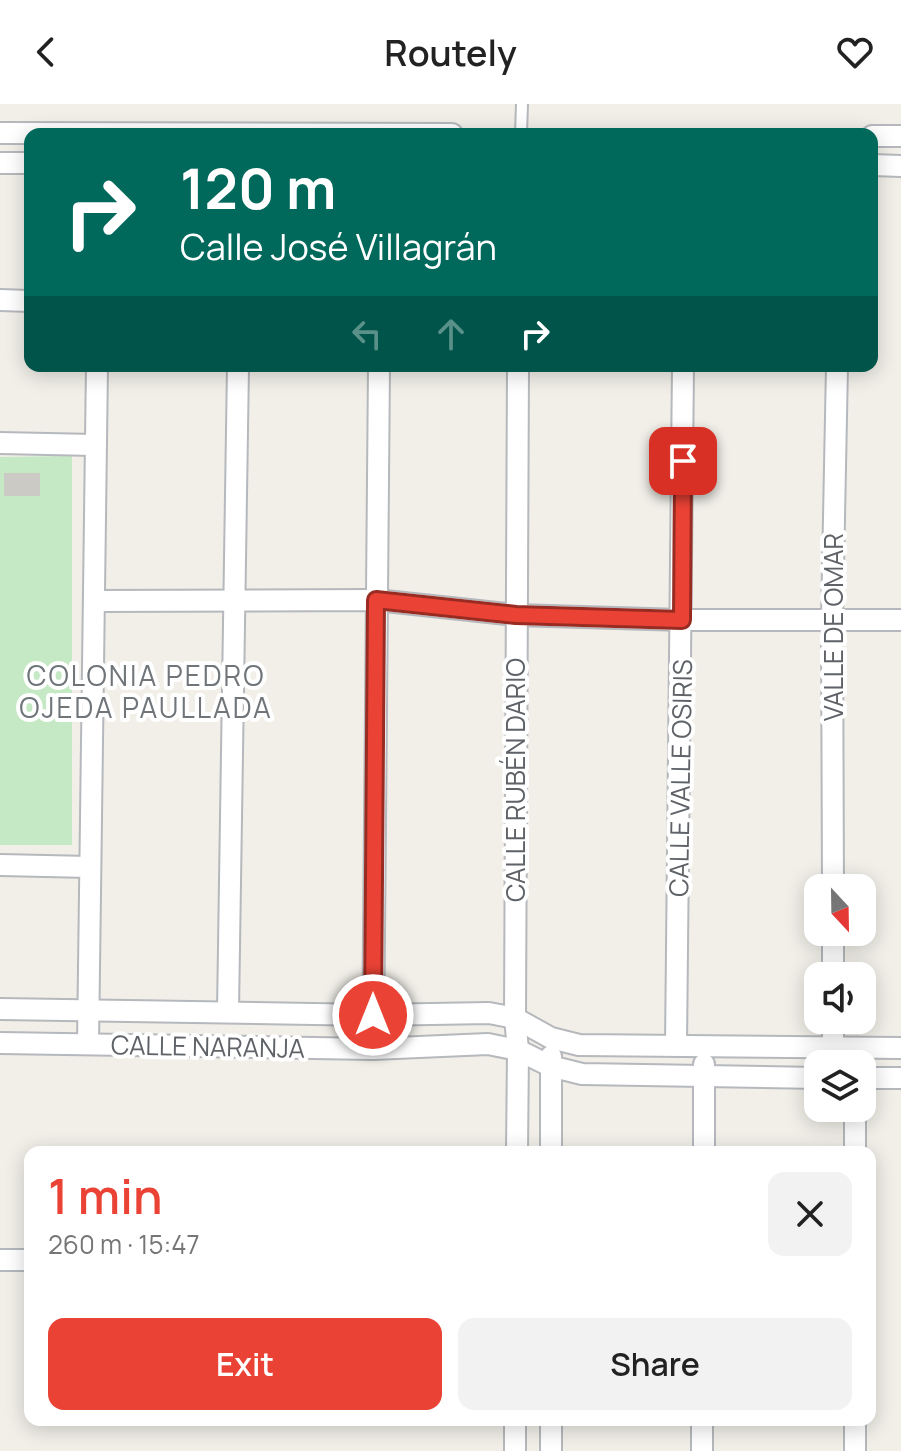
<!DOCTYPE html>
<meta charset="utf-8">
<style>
:root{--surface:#fff;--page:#f2f2f2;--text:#222;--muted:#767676;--accent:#ea4335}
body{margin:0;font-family:Manrope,sans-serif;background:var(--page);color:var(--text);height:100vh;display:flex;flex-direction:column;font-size:30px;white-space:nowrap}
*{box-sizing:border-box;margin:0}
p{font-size:26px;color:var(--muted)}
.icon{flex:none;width:44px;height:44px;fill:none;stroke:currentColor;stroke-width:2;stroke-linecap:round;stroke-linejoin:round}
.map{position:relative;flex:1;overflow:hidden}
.details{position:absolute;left:24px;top:1042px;width:852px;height:280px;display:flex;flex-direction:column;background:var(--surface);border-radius:16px;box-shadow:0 4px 20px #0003}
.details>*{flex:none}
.banner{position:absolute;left:24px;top:24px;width:854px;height:244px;border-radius:16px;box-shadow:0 4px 20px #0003;background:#00695c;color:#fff;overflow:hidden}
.needle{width:52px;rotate:158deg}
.buttons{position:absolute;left:804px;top:770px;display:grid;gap:16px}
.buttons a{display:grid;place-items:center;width:72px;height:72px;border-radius:16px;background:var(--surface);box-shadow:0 4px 20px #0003;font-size:40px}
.pin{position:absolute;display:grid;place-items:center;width:68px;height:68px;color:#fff;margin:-34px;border-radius:16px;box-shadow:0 4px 12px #0006}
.me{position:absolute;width:88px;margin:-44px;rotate:0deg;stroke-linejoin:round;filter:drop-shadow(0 0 6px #0008)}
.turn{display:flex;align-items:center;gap:28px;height:168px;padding:0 24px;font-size:36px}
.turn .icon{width:104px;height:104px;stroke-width:2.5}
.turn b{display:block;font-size:56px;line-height:68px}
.lanes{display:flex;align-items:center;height:76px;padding:0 24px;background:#0003;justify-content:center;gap:40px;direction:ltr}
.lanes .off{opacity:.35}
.round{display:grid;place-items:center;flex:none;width:84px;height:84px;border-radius:16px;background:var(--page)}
.headline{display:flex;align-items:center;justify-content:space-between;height:136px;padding:0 24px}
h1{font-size:48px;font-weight:600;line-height:60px;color:var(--accent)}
.button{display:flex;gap:16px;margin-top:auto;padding:16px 24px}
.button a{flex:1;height:92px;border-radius:16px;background:var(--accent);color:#fff;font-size:32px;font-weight:600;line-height:92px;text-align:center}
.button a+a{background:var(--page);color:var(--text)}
header{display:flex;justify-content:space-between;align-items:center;height:104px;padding:0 24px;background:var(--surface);font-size:36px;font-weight:600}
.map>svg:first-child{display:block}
.green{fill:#c5e8c5}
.building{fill:#cccac5}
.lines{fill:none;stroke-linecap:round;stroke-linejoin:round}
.lane-casing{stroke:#b5b8bc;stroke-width:14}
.street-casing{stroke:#b5b8bc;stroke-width:24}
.lane{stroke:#fff;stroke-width:10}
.street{stroke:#fff;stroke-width:20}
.route-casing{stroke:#982c22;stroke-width:20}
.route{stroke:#ea4335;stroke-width:14}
.labels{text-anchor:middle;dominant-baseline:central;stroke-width:8;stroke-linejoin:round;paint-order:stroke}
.street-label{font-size:26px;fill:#5f6368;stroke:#fff}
.neighbourhood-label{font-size:28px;letter-spacing:2px;fill:#70757a;stroke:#fff}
</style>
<header><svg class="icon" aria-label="back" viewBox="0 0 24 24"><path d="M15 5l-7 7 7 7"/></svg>Routely<svg class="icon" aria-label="heart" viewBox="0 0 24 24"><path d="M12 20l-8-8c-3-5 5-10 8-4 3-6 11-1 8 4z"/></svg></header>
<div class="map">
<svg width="901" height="1347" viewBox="0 0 901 1347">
<rect width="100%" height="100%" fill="#f1efe8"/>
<polygon class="green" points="72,352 72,741 0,741 0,353"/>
<rect class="building" x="4" y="369" width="36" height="23"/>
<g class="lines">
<defs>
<polyline id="lane" points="521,30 522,0"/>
<g id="street">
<polyline points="0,29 452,30"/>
<polyline points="872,32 901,32"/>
<polyline points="0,59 30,59"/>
<polyline points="872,61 901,62"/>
<polyline points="0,196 30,197"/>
<polyline points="0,339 95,341"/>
<polyline points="94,497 376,496 516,511 682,516 901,516"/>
<polyline points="0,761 90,763"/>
<polyline points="833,784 832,515 837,262"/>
<polyline points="833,828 833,872"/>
<polyline points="0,905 373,911 489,909 515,914 551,934 579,941 901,944"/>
<polyline points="228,907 238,262"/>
<polyline points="833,916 833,944"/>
<polyline points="0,939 373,945 488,940 518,946 550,962 582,970 818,974"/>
<polyline points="88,940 97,262"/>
<polyline points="676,942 683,262"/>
<polyline points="373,945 379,262"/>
<polyline points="551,952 551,1048"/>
<polyline points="862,974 901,974"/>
<polyline points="517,1048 518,946 515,914 518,262"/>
<polyline points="704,1048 704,960"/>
<polyline points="855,1048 855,1004"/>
<polyline points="0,1156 30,1156"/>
<polyline points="551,1316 551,1347"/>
<polyline points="515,1347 515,1316"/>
<polyline points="702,1347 702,1316"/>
<polyline points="855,1347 855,1316"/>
</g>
</defs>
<use href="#lane" class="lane-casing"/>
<use href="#street" class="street-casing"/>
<use href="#lane" class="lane"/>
<use href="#street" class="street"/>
</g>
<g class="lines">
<defs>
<polyline id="route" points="373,911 376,496 516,511 682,516 683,357"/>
</defs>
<use href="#route" class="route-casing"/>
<use href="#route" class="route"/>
</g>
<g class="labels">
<g class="street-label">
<text transform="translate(833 523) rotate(-90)">VALLE DE OMAR</text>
<text transform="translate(680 674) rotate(-89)">CALLE VALLE OSIRIS</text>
<text transform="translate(515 676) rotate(-90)">CALLE RUBÉN DARIO</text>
<text transform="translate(208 942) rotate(1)">CALLE NARANJA</text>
</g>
<g class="neighbourhood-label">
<text x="146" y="571">COLONIA PEDRO<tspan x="146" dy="32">OJEDA PAULLADA</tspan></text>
</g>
</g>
</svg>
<div class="buttons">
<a><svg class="needle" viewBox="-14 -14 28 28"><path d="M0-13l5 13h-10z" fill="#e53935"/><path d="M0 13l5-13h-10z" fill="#767676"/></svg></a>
<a><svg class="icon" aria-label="sound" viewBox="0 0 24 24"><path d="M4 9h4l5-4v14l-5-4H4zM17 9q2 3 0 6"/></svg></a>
<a><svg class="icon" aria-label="layers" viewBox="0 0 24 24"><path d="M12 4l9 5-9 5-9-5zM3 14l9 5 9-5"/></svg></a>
</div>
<div class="pin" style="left:683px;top:357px;background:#d93025"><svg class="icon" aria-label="arrive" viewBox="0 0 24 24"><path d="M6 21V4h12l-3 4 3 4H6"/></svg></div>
<svg class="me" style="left:373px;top:911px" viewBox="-20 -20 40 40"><circle r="17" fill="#ea4335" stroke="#fff" stroke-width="3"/><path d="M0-11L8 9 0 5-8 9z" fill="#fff"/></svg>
<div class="banner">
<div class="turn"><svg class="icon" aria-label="right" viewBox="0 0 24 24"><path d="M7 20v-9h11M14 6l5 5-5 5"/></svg><div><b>120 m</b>Calle José Villagrán</div></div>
<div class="lanes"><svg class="icon off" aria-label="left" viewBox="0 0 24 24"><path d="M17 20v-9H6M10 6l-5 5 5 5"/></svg><svg class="icon off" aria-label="ahead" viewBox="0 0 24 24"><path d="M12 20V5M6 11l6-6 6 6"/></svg><svg class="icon" aria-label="right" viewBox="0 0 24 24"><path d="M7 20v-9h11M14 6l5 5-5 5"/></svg></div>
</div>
<section class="details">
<div class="headline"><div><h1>1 min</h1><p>260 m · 15:47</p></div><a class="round"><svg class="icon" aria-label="close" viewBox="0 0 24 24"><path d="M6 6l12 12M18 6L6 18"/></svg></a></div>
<div class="button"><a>Exit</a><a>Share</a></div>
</section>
</div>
